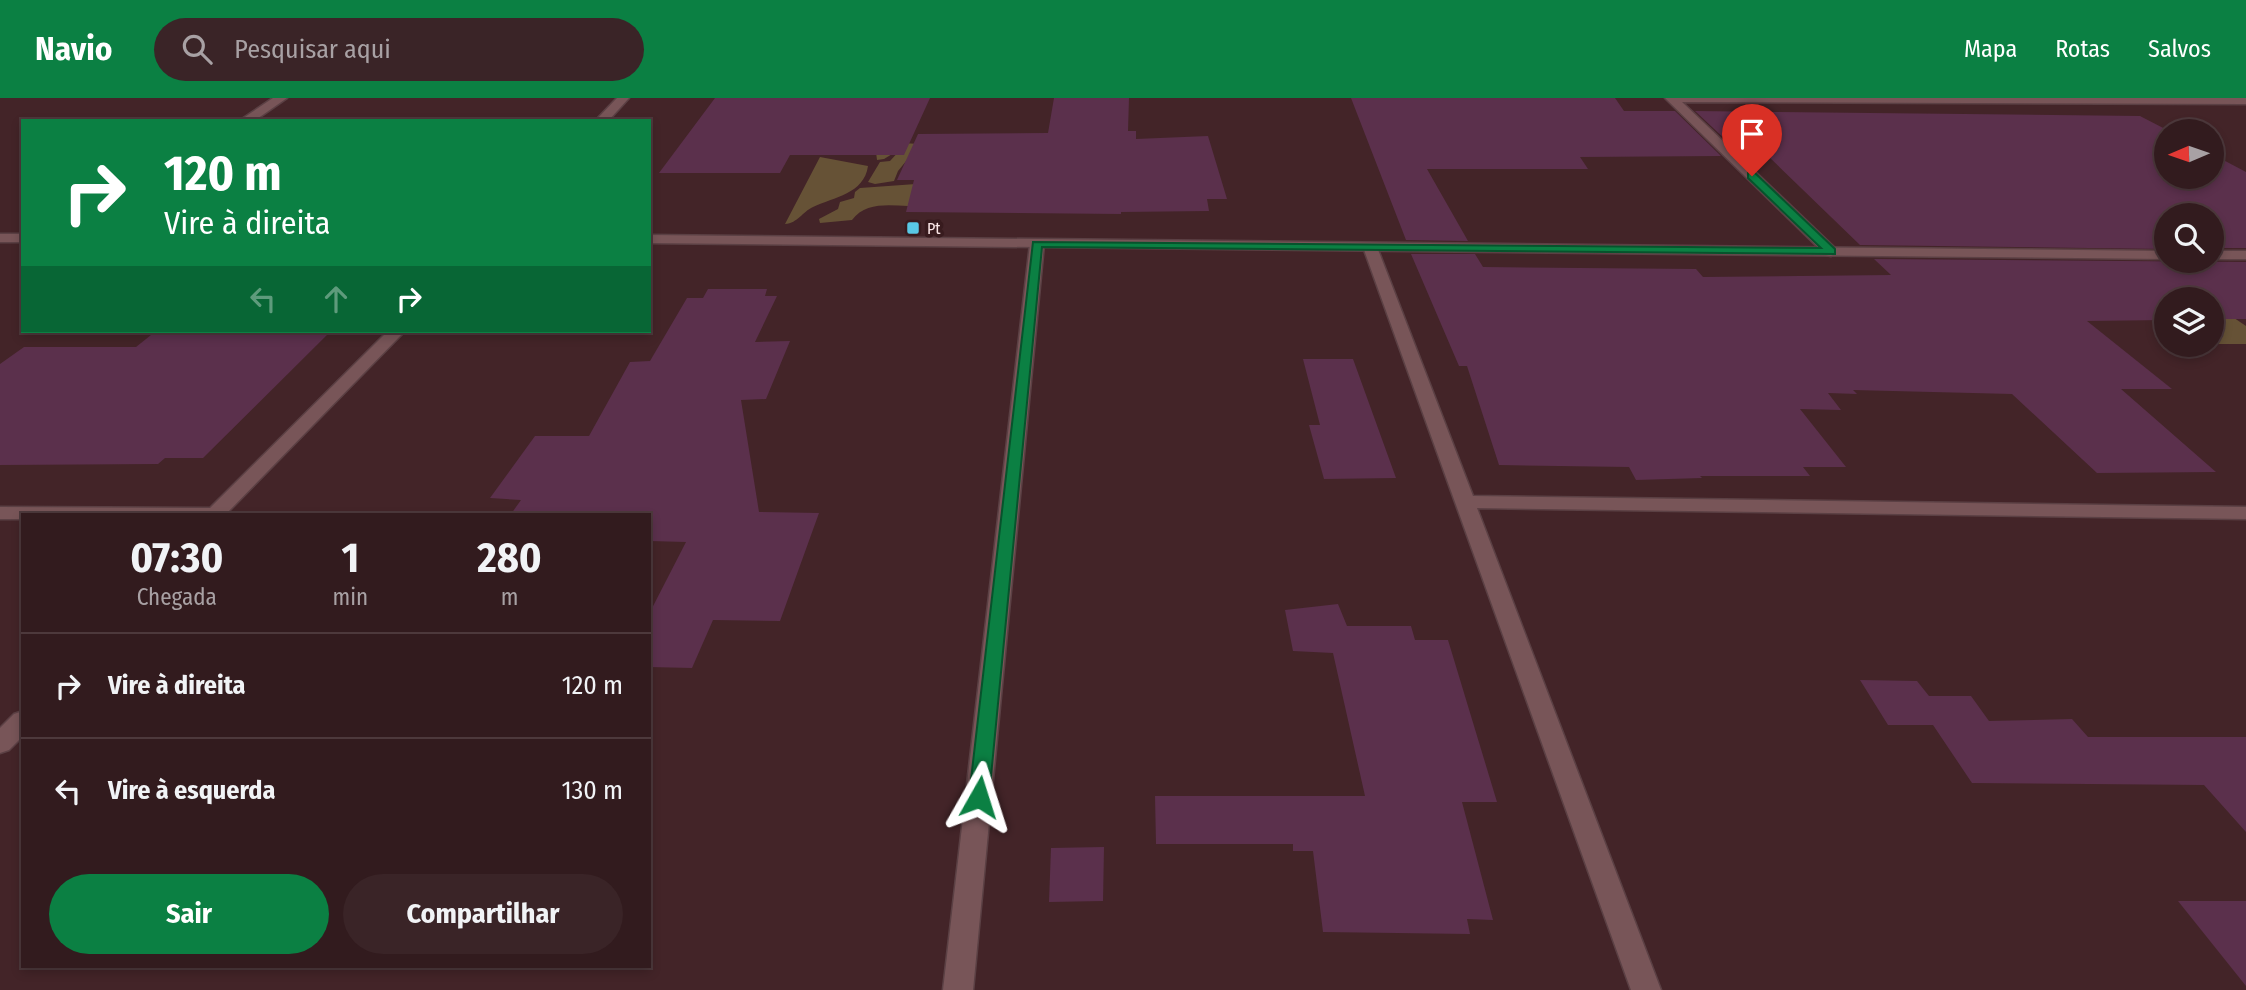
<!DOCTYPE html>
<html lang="pt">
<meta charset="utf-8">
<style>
:root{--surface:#321b1e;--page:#3a2427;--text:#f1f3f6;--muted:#a8a1a4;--line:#4d393c;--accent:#0b8043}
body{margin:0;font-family:"Fira Sans Condensed",sans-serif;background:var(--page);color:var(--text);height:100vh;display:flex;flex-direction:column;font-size:26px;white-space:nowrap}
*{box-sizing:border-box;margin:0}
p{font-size:23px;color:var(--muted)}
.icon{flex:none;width:38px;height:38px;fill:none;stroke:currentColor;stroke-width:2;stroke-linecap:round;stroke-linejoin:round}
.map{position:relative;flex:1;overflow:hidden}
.sheet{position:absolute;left:21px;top:415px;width:630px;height:455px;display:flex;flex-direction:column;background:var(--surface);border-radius:0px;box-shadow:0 4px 10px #0003,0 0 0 2px var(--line)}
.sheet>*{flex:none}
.guide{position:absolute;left:21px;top:21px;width:630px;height:214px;border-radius:0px;box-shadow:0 4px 10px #0003,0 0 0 2px var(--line);background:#0b8043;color:#fff;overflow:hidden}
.needle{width:46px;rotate:268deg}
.buttons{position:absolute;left:2154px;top:21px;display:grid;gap:14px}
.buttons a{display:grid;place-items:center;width:70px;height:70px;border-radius:50%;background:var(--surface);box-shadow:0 4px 10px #0003,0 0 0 2px var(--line);font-size:35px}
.pin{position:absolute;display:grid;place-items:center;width:60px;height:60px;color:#fff;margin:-72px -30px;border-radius:50% 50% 50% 0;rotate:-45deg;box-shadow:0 0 7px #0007}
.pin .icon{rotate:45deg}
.me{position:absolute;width:77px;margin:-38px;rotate:6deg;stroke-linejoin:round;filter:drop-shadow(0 0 5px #0008)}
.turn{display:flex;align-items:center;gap:24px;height:147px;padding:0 28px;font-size:32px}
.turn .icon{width:91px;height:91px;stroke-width:2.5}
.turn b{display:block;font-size:49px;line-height:60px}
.lanes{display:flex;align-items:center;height:66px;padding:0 28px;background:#0003;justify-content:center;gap:35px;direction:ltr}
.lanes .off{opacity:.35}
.eta{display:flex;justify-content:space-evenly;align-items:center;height:119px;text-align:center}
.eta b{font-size:42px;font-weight:700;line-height:49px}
.action{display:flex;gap:14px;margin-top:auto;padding:14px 28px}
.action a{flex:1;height:80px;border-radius:42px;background:var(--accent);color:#fff;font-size:28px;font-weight:700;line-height:80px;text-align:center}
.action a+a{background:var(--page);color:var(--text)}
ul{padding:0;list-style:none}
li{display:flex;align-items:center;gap:21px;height:105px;padding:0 28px;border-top:2px solid var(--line)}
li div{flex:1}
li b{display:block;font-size:26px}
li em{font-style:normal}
header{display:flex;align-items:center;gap:42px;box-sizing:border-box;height:98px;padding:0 35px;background:var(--accent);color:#fff}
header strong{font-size:33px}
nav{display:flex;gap:38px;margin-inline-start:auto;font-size:24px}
.search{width:490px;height:63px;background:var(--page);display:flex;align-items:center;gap:18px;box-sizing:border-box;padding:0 24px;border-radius:38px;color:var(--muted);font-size:26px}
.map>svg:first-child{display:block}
.green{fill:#665236}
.building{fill:#5b304c}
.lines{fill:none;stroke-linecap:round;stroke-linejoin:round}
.street-casing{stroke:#5b4044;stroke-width:3}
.secondary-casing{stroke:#5b4044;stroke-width:3}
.street{fill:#785558;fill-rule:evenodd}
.secondary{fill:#785558;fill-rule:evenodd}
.route{fill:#0b8043;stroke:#07532c;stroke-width:2}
.poi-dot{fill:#59c8e5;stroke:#381b1e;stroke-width:2.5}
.labels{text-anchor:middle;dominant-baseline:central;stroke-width:7;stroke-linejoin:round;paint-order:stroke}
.far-poi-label{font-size:16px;fill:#fae5e6;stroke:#381b1e;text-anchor:start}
</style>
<header>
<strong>Navio</strong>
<div class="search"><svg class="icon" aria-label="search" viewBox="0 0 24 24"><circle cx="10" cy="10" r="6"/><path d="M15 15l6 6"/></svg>Pesquisar aqui</div>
<nav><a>Mapa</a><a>Rotas</a><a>Salvos</a></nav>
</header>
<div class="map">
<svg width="2246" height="892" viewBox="0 0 2246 892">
<rect width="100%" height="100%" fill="#432428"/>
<g class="green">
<polygon points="901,45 920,46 898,73 894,83 875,86 868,84 880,64 890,63 902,50 884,61 877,62 876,54"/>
<path d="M820 59 868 68C864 96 834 99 813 109 802 114 798 125 785 126Z"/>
<path d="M916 86 908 108C888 107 865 104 852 122L820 125 819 121 838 111 840 104 854 100 855 94 860 90Z"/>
<polygon points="2212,205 2246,228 2246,246 2212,246"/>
</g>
<g class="building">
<polygon points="715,0 930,0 904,57 790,57 780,75 659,75"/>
<polygon points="1054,0 1129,0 1128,33 1136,33 1136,41 1208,38 1227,101 1207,101 1209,113 1121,114 1121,116 906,114 914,82 897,82 918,36 1048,35"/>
<polygon points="1351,0 1615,0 1624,13 1675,13 1721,58 1580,59 1588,71 1427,71 1468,143 1406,142"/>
<polygon points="1695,13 2140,18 2169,33 2166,33 2166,79 2212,79 2212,56 2246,74 2246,150 2212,150 2212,117 2166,117 2166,151 1860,147 1768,58 1743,58"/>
<polygon points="1411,156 1475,156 1483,169 1696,171 1703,179 1891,177 1874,161 2246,164 2246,221 2212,221 2212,201 2166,201 2166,222 2087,223 2172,291 2121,291 2216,374 2097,375 2012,296 1853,292 1857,296 1828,295 1841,312 1800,311 1846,369 1803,369 1810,378 1700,378 1702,380 1636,382 1629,369 1499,367 1467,268 1459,268"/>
<polygon points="708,191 767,191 765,198 777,198 755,244 790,243 766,301 741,302 759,414 819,415 780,523 713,522 692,570 649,569 649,516 686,444 649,443 649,416 511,416 521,402 490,400 535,338 589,338 630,264 650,263 687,200 703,200"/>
<polygon points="156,233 331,233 203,360 165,360 158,366 0,367 0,266 24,249 136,249"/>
<polygon points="1303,261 1353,261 1396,380 1324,381 1309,327 1320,327"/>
<polygon points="1338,506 1347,528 1411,528 1415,542 1448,542 1497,704 1462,704 1493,822 1467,821 1470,836 1323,834 1313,753 1293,753 1293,746 1156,746 1155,698 1365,698 1333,555 1293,553 1285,512"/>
<polygon points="1860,582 1917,583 1929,598 1971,598 1989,623 2072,621 2088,639 2246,639 2246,734 2204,687 1972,685 1933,627 1888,627"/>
<polygon points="1104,749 1103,803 1049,804 1051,750"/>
<polygon points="2178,803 2246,803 2246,888"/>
</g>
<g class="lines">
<defs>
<g id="street">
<polygon points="273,0 287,0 254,23 239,23"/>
<polygon points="617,0 629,0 608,23 595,23"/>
<polygon points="1665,0 2246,0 2246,6 1682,4 1836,151 1838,154 1831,158 1826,157"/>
<polygon points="1037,142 1044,146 973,892 943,892 1030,146"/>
<polygon points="1370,145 1377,149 1473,398 2246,409 2246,421 1477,410 1661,892 1631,892 1363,149"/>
<polygon points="388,233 405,233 226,416 23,416 23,421 0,421 0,409 210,410"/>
<polygon points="23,613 23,638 9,652 0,655 0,630 14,616"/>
</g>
<g id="secondary">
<rect x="0" y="136" width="23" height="8"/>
<polygon points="649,137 2166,153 2166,161 649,145"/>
<rect x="2212" y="153" width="34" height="8"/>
</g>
</defs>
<use href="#street" class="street-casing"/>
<use href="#secondary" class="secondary-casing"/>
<use href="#street" class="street"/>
<use href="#secondary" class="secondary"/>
</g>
<polygon class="route" points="1748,75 1755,75 1835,151 1835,156 1042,149 989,699 986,704 979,706 972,704 969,699 1033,144 1821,150 1748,80"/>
<rect class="poi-dot" x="906" y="123" width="14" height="14" rx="3.5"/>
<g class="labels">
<g class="far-poi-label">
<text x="927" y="130">Pt</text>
</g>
</g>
</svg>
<div class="buttons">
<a><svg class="needle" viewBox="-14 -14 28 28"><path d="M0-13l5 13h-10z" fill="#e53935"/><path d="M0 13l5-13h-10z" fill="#a8a1a4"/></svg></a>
<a><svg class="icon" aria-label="search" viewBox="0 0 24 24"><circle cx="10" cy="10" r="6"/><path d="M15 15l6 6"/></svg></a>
<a><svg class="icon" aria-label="layers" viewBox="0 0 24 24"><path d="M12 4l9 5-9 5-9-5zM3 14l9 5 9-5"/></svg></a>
</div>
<div class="pin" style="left:1752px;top:78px;background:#d93025"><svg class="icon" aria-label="arrive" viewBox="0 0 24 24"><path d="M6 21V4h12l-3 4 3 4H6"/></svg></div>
<svg class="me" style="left:979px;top:699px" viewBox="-20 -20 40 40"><path d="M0-17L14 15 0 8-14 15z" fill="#0b8043" stroke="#fff" stroke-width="4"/></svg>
<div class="guide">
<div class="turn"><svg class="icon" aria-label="right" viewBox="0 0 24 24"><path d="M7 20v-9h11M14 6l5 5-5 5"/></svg><div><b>120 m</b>Vire à direita</div></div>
<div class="lanes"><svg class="icon off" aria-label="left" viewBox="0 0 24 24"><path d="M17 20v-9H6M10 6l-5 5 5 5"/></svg><svg class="icon off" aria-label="ahead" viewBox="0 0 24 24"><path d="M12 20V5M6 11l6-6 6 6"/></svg><svg class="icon" aria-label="right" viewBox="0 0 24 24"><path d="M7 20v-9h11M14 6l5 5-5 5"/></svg></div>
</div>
<section class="sheet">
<div class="eta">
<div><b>07:30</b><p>Chegada</p></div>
<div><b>1</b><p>min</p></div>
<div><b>280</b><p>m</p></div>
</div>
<ul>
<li><svg class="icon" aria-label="right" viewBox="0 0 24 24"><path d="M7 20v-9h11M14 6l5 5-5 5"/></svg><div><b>Vire à direita</b></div><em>120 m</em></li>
<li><svg class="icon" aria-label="left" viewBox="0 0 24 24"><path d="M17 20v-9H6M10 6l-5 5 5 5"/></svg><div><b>Vire à esquerda</b></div><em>130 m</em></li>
</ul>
<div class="action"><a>Sair</a><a>Compartilhar</a></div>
</section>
</div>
